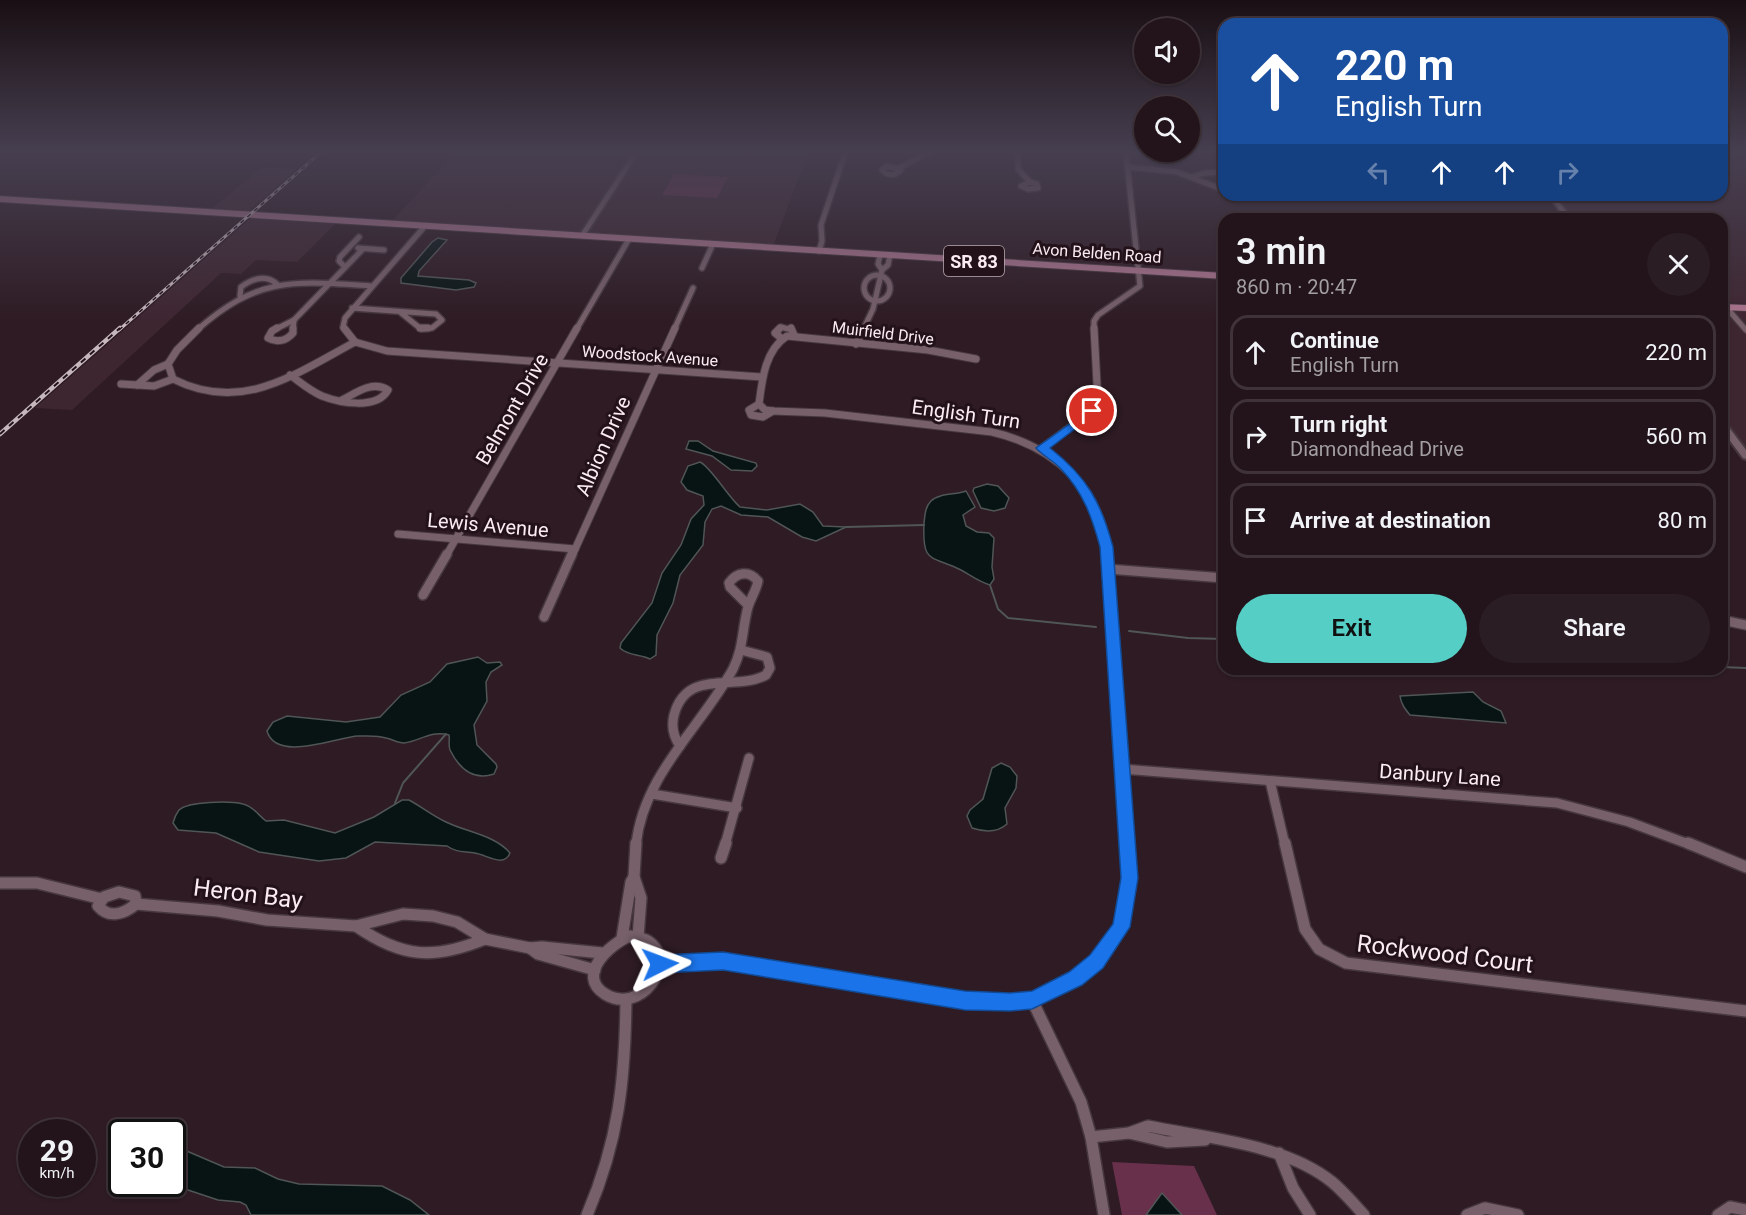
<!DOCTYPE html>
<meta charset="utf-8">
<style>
:root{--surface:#22141a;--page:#2a1d23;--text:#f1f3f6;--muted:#a29ea2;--line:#3f3339;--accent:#55cec5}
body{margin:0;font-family:Roboto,sans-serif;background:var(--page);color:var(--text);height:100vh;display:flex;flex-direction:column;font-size:22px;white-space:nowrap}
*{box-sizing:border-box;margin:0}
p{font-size:20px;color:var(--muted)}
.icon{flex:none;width:33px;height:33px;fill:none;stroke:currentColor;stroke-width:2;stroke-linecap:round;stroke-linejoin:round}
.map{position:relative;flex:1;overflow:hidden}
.panel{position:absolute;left:1218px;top:213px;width:510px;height:462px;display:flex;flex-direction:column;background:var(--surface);border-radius:18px;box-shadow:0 2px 4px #0004,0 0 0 2px var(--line)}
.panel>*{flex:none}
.hud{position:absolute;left:1218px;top:18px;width:510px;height:183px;border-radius:18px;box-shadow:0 2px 4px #0004,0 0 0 2px var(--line);background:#1a4fa0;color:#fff;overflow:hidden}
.tools{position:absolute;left:1134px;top:18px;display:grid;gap:12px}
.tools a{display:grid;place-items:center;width:66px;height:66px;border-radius:50%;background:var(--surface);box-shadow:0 2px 4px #0004,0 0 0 2px var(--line);font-size:30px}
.speed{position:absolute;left:18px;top:1119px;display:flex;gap:12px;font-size:30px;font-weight:700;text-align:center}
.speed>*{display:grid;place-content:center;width:78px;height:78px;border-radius:50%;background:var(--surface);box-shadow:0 2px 4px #0004,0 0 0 2px var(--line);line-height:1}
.speed small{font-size:15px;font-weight:400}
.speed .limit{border:3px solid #111;border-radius:9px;background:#fff;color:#111}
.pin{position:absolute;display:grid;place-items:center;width:51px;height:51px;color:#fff;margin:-26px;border:3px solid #fff;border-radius:50%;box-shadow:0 2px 6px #0007}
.me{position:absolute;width:66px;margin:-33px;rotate:87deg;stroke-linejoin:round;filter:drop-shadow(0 0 4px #0008)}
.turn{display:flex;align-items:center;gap:21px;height:126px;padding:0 18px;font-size:27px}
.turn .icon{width:78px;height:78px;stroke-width:2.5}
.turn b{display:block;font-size:42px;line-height:51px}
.lanes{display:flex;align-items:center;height:57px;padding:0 18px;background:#0003;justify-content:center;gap:30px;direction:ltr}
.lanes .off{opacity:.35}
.round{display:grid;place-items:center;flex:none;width:63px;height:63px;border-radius:32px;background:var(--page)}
.summary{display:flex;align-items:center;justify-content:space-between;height:102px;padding:0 18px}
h1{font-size:36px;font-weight:600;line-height:45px}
.primary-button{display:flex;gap:12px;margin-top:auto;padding:12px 18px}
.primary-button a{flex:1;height:69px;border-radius:36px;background:var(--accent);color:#111;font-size:24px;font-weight:600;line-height:69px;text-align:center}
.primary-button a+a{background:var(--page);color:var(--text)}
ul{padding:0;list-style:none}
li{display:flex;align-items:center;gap:18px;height:75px;margin:0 12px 9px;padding:0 6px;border:3px solid var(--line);border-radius:18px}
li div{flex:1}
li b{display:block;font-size:22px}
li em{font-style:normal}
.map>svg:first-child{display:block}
.built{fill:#3e2631}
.green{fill:#69304c}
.water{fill:#071413;stroke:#505556;stroke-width:1.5}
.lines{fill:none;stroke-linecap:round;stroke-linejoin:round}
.stream{stroke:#505556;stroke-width:2}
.minor-far3-casing{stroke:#47383f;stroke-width:8}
.minor-far2-casing{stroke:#47383f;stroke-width:9}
.minor-far1-casing{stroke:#47383f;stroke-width:12}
.minor-casing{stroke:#47383f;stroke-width:14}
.tertiary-casing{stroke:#47383f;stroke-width:4}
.primary-casing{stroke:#47383f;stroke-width:2}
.minor-far3{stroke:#77606a;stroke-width:5}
.minor-far2{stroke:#77606a;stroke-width:7}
.minor-far1{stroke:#77606a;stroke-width:9}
.minor{stroke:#77606a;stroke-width:11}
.tertiary{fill:#77606a;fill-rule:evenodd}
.primary{fill:#ad768f;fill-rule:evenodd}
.rail-far1-casing{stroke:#c6b7bd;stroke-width:3}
.rail-casing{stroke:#c6b7bd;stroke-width:4.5}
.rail-far1{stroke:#24121a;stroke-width:1.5;stroke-dasharray:4.5;stroke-linecap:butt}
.rail{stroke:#24121a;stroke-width:2;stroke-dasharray:6;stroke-linecap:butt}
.route{fill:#1a73e8;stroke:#114b97;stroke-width:1.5}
.labels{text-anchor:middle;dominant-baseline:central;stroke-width:6;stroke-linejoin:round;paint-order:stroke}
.far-street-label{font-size:16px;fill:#faecf2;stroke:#24121a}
.shield{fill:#24121a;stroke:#baabb1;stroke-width:1.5}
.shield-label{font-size:18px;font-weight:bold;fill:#faecf2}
.street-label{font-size:20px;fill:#faecf2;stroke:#24121a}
.near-street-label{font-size:24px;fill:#faecf2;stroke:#24121a}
</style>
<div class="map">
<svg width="1746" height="1215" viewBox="0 0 1746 1215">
<rect width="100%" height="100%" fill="#2e1b23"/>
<g class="built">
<polygon points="455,153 808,153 773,246 395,222 393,220"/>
<polygon points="1722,153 1746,153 1746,304 1722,302 1722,219 1574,219 1556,195 1722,195"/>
<polygon points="263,167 297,169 248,212 212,208"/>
<polygon points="252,217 336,223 297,262 256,260 241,274 221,273 72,410 35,408"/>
<polygon points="1722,311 1746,312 1746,449 1722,417"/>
</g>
<g class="green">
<polygon points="674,174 728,177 717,198 662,195"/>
<polygon points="1112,1162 1194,1166 1217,1215 1122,1215"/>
</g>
<g class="water">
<polygon points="438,238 447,240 419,271 418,276 469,280 476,283 474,287 456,290 401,283 401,278 432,242"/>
<polygon points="689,441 698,441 713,451 756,463 757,466 752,471 731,470 712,456 686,449"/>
<path d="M700 462C711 467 728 497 740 507L767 510 800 504 813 512 823 526 846 527 816 541 802 537 768 517 741 515 721 506 712 509 705 522 703 545 680 575 673 603 657 635 656 655 650 659C640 654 628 656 620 648L621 643 652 603 662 573 681 545 691 519 704 505 703 496 687 490 681 482 688 466Z"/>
<polygon points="987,484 998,486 1009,498 1005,508 994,511 981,508 973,491 974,488"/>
<path d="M966 491 975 507 963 515 966 526 977 532 989 533 994 538 992 567 994 579 990 585C979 582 970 575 961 570 931 555 922 565 924 523 925 515 925 507 931 501 939 493 956 495 966 491Z"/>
<path d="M478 657 487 663 500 662 502 665 491 672 486 682 487 701 474 725 477 745 496 764 497 767 494 774C473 781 459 768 450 750 448 745 450 740 449 735 431 730 420 741 404 743 397 743 392 739 386 738 377 735 367 736 358 736 337 737 276 763 267 731L273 722 287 716 346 722 380 717 401 695 430 682 447 664Z"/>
<path d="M1473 692 1483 702 1501 711 1506 723 1410 715C1405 709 1401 704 1400 696Z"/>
<path d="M1001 763 1010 767 1017 776 1016 788 1005 808 1007 824C997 833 984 832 972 828L967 816 970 810 983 799 992 768Z"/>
<path d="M402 800H409C422 807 433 816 446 822 466 832 495 835 510 853 504 868 487 855 475 853 464 851 457 853 447 846L375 842 346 858 319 861 259 852 216 833 178 830 173 823C174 819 176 814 179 810 189 801 230 801 243 804 253 806 258 815 266 821L284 820 335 833 374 817Z"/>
<polygon points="172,1142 182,1149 224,1167 255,1168 278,1179 299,1184 382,1186 410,1200 429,1215 251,1215 246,1205 240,1202 218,1200 179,1187 173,1183"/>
<polygon points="1162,1193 1182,1215 1146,1215"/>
</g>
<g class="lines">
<g class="stream">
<polyline points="846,527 924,525"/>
<polyline points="990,585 998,609 1008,618 1096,627"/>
<polyline points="1129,631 1188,638 1224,639"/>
<polyline points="1722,667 1746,668"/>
<polyline points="395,803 403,783 446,734"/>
</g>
<defs>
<g id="minor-far3">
<polyline points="743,153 747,153"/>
<polyline points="1018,153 1018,169 1030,182"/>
<path d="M887 166 901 170C895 176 888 176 882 170Z"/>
<polyline points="1128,167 1177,172 1224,190"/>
<polyline points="899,168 928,153"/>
<polyline points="1192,177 1204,173 1224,172"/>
<polygon points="1030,182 1037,184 1038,188 1028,189 1021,186"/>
<polyline points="358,248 384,250"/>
<polyline points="819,251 822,241 821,225 845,153"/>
<polyline points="880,255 878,264 882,270"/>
<polyline points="345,267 339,261 340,257 359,237"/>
<polyline points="702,268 713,244"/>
<circle cx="877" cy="288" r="13"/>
<path d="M240 296 241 287C253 278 267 274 278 285"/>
<polyline points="1726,307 1746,330"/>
<polyline points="352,308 436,314 442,320 432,328 421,329 400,312"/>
<polyline points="294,320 363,249"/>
<path d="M197 330C258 276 294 281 371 286"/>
<polyline points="274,330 294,320"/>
<polyline points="293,330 294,320"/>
<polyline points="345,330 343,327 345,318 425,226"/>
<polyline points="576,330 629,239"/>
<polyline points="674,330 693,288"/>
<polyline points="778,330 781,327 792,330"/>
<polyline points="863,330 873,309 882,270 888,265 890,255"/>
<polyline points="1094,330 1094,321 1098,315 1140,286 1126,153"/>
</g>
<g id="minor-far2">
<path d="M199 328 177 350 168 364 173 379C242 414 295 374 355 342"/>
<path d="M277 328 272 331 268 338C277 343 286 341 293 333V328"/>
<polyline points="344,328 355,342 387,351 762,377"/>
<polyline points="420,328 428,328"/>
<polyline points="780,328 775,333 781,338"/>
<polyline points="791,328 794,335"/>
<polyline points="856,344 864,328"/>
<path d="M976 359 928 350 787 336C765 350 762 380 759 404L765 410 773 411 825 413 992 432C1053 446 1103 489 1108 556"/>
<path d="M290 375C300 382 310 391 322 396 340 403 377 410 388 390 372 380 356 393 342 400"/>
<polyline points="121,384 154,386 173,379"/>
<polyline points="137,385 154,370 168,364"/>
<polyline points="759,404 749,410 751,415 763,417 773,411"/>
<polyline points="1042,448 1092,411 1098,403 1094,328"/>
<polyline points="398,534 575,549"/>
<polyline points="446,556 577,328"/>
<polyline points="572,556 675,328"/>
</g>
<g id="minor-far1">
<polyline points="1107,554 1128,845"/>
<polyline points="1108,569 1224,578"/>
<polyline points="423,595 447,554"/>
<polyline points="544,617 572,554"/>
<polyline points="1722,620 1746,625"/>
<path d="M680 746C673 736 671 727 674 715 687 667 735 692 766 675L770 668 767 657 741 650"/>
<polyline points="1122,769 1557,803 1629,822 1691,845"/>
<polyline points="1270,781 1285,845"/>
<polyline points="652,794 737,808"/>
<path d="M636 845C643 775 701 727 733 669 743 649 742 632 747 611 749 600 756 592 758 581 749 570 737 572 729 583L730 587 748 605"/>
<polyline points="725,845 749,758"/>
</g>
<g id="minor">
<polyline points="1285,843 1305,929 1319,949 1346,963 1746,1011"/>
<polyline points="1688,843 1746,867"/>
<polyline points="721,858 726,843"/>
<polyline points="634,877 641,898 638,937"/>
<polyline points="0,883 37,883 102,899"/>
<path d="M119 892 135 896 136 904C124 914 109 919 98 906L104 897Z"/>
<polyline points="136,904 218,911 267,920 356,926 403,914 433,916 457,922 485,939 530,948 542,947 602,953"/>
<path d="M356 926C402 958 434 960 485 939"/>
<path d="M630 936C636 937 643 938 648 941 679 962 640 1016 605 994 575 975 611 943 630 936Z"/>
<polyline points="622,938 631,882 634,877 636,843"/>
<polyline points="530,948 538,954 595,970"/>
<polyline points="660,964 723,961 965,1000 1010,1002 1032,1000 1075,979 1097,962 1121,927 1130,878 1128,843"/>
<polyline points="1032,1000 1081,1102 1091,1137 1104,1215"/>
<polyline points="1129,1133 1167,1142 1205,1140"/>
<path d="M1091 1137 1129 1133 1148 1126C1206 1138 1285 1144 1332 1182 1343 1191 1354 1204 1364 1215"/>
<polyline points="1279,1153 1293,1188 1310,1215"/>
<path d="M587 1215C619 1140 625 1080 626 1000"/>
<polyline points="1467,1215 1485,1208 1518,1215"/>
<polyline points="1718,1215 1730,1207 1746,1210"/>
</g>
<g id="tertiary">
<polygon points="633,153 639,153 584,237 580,237 579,236"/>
<polygon points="1548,195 1554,195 1572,219 1566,219"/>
<polygon points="1722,421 1725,422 1746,450 1746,459 1743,458 1722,430"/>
</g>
<g id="primary">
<polygon points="0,196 1224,273 1224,279 0,202"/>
<polygon points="1722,304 1746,305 1746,311 1722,310"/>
</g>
</defs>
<use href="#minor-far3" class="minor-far3-casing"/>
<use href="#minor-far2" class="minor-far2-casing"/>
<use href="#minor-far1" class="minor-far1-casing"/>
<use href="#minor" class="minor-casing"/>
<use href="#tertiary" class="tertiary-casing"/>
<use href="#primary" class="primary-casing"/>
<use href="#minor-far3" class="minor-far3"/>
<use href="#minor-far2" class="minor-far2"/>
<use href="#minor-far1" class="minor-far1"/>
<use href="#minor" class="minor"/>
<use href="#tertiary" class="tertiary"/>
<use href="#primary" class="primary"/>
<defs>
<polyline id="rail-far1" points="119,330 320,153"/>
<polyline id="rail" points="0,434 120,328"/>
</defs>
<use href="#rail-far1" class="rail-far1-casing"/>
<use href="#rail" class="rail-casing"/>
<use href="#rail-far1" class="rail-far1"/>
<use href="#rail" class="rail"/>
</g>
<linearGradient id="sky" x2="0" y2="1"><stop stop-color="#190f13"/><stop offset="0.47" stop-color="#463f50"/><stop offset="1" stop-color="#463f50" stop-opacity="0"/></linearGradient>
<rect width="1746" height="323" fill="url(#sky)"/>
<path class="route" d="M1092 408 1096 409V413L1050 448C1087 477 1101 502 1113 547L1138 878 1130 927 1103 968 1082 985 1032 1009 1010 1011 965 1010 723 970 660 973 653 970 651 964 653 958 660 955 723 952 965 991 1010 993 1032 991 1069 972 1090 955 1113 924 1121 878 1100 547C1092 517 1083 492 1061 469 1054 461 1043 456 1036 448Z"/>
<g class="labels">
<g class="far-street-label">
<text transform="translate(1097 253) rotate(4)">Avon Belden Road</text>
<text transform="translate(883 333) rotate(7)">Muirfield Drive</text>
<text transform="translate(650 356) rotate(4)">Woodstock Avenue</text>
</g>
<rect class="shield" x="944" y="246" width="60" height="30" rx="4.5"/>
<g class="shield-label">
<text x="974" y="261">SR 83</text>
</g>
<g class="street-label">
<text transform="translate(512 409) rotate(-60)">Belmont Drive</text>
<text transform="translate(966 414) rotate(8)">English Turn</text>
<text transform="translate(603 446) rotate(-66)">Albion Drive</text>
<text transform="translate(488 525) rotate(5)">Lewis Avenue</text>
<text transform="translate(1440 775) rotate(4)">Danbury Lane</text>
</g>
<g class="near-street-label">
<text transform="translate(248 894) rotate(7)">Heron Bay</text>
<text transform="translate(1445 954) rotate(7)">Rockwood Court</text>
</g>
</g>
</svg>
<div class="tools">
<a><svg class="icon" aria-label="sound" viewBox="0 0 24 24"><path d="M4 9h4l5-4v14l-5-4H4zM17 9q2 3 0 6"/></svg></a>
<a><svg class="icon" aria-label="search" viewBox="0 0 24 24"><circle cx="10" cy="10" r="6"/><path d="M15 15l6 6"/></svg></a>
</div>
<div class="speed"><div>29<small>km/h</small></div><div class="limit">30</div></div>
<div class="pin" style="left:1092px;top:411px;background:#d93025"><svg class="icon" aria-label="arrive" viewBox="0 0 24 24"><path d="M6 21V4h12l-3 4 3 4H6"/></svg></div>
<svg class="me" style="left:660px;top:964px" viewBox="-20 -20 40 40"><path d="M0-17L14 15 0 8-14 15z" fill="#1a73e8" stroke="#fff" stroke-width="4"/></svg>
<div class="hud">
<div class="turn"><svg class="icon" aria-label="ahead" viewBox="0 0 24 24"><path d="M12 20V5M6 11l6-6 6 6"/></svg><div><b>220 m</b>English Turn</div></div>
<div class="lanes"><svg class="icon off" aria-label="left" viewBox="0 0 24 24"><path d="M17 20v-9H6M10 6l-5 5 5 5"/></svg><svg class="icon" aria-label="ahead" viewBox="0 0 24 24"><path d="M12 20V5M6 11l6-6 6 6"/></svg><svg class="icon" aria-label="ahead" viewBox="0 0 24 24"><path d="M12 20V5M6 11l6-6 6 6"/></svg><svg class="icon off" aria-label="right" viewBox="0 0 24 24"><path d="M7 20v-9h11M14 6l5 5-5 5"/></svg></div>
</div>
<section class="panel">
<div class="summary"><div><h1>3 min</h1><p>860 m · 20:47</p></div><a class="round"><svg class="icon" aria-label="close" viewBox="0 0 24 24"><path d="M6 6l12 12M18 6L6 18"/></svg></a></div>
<ul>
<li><svg class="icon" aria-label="ahead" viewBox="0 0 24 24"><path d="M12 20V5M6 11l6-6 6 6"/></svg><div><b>Continue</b><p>English Turn</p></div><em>220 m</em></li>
<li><svg class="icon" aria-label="right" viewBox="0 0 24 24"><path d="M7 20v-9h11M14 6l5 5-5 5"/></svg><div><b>Turn right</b><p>Diamondhead Drive</p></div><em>560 m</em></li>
<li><svg class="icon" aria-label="arrive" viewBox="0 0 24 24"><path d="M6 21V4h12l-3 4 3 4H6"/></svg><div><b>Arrive at destination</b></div><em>80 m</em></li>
</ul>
<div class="primary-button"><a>Exit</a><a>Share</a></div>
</section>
</div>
